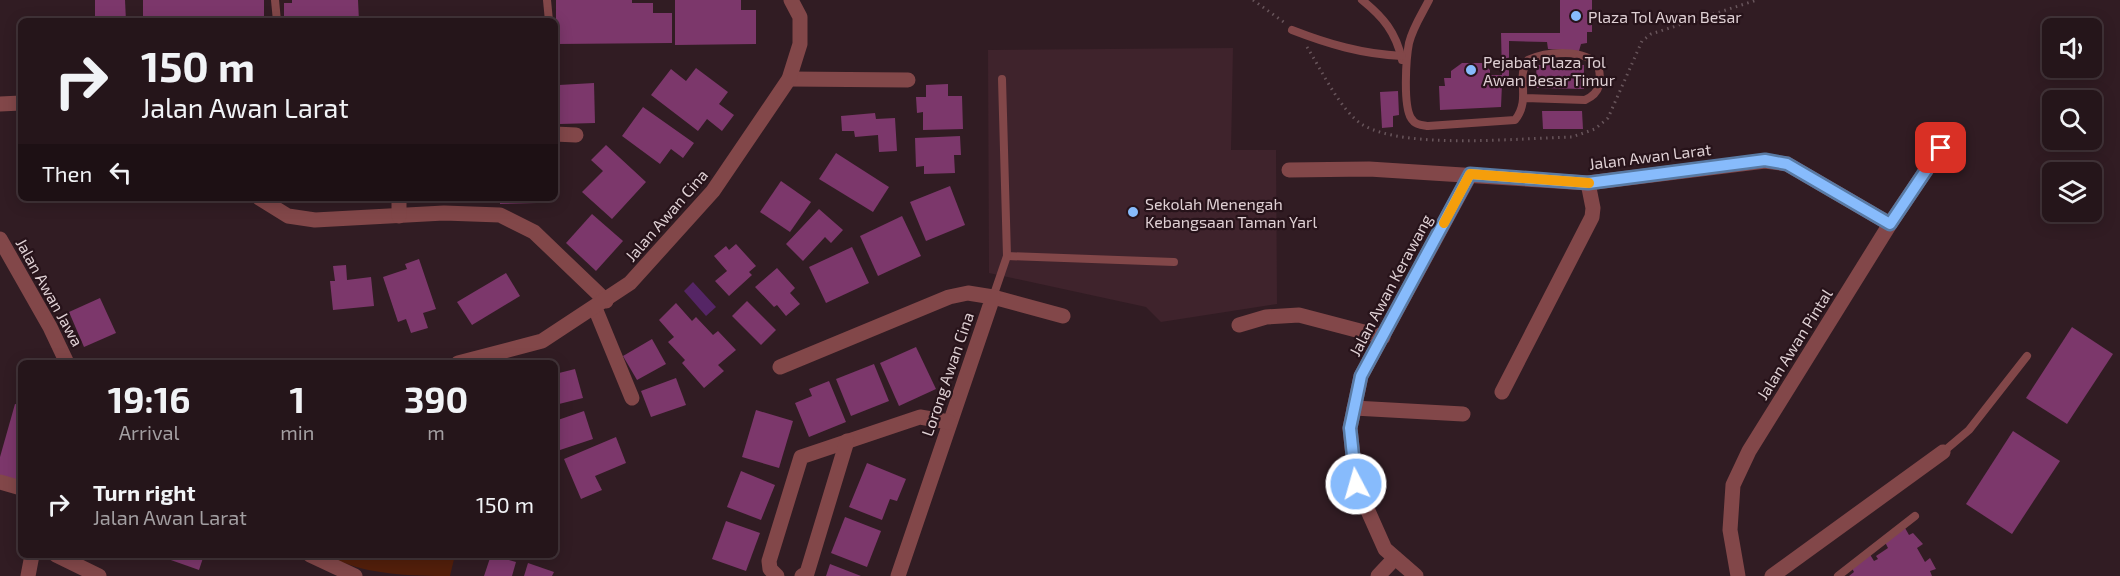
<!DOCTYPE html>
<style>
:root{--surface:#25151a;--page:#2d1e23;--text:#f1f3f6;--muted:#a39fa2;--line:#423439}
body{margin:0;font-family:"Exo 2",sans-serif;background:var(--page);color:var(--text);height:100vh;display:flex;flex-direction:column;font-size:22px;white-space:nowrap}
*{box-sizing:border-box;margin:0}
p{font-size:20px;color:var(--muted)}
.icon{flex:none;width:33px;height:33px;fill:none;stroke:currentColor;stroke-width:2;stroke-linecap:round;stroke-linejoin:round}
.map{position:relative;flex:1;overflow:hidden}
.side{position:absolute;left:18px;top:360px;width:540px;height:198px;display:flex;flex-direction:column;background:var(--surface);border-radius:9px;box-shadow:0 3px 15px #0003,0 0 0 2px var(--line)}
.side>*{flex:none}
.top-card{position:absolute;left:18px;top:18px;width:540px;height:183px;border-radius:9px;box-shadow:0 3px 15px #0003,0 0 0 2px var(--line);background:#25151a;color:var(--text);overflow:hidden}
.fabs{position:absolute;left:2042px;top:18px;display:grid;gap:12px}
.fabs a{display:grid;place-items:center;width:60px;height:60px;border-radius:9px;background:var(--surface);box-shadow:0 3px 15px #0003,0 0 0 2px var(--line);font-size:30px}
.pin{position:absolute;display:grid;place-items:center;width:51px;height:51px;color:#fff;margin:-26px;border-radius:12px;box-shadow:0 3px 9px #0006}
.me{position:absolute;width:66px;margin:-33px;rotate:354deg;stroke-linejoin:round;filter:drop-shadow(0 0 4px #0008)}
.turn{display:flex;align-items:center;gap:21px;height:126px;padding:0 24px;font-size:27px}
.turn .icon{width:78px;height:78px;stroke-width:2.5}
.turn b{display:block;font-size:42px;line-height:51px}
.then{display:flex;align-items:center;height:57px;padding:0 24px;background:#0003;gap:12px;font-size:22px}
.eta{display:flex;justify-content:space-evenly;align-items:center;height:102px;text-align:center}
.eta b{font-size:36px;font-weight:700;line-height:42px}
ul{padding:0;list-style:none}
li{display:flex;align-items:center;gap:18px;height:84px;padding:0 24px}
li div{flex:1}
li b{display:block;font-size:22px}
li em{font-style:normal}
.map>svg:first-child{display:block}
.built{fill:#3f232c}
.green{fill:#531f0b}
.water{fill:#552565}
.building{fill:#7c376b}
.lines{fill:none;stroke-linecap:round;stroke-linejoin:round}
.path{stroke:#68555b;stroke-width:3;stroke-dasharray:1.5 4.5;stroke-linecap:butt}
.lane{stroke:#824749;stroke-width:8}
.street{stroke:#824749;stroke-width:15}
.route-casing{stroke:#587aa4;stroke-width:15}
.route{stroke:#87bbfc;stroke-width:10}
.slow{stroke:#f59e0b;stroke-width:10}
.poi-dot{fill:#87bbfc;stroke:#27131a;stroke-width:2}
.labels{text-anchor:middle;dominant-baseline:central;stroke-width:4.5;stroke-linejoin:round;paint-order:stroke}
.poi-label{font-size:16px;fill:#dfd0d4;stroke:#27131a;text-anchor:start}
.street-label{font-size:16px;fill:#dfd0d4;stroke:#27131a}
</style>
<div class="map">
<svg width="2120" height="576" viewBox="0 0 2120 576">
<rect width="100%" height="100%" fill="#311c23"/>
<polygon class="built" points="1233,48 1231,150 1276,150 1277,304 1161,322 1146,307 989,273 988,50"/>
<path class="green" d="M328 555H455L450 576C413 576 360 575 328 555Z"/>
<polygon class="water" points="693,282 716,307 706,316 684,291"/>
<g class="building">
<polygon points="95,0 125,0 126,21 95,21"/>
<rect x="143" y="0" width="121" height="21"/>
<polygon points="292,0 358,0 359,21 284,21 284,3 292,3"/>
<polygon points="556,0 632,0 632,3 653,3 653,13 672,13 672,43 556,44"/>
<polygon points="675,0 741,0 741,10 756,10 756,44 675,45"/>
<polygon points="1560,0 1592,0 1592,32 1587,32 1587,43 1581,44 1579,51 1548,49 1547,42 1509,41 1509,83 1502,84 1501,107 1440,110 1439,86 1445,86 1444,78 1451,78 1451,71 1462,63 1482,63 1490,70 1490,75 1502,75 1501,33 1560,33"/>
<polygon points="1536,65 1584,65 1584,89 1537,88"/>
<polygon points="696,68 728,92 719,104 734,115 722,131 707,119 698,131 651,95 671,69 686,81"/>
<polygon points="594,83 595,123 560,124 559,85"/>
<polygon points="948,84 948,96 962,96 963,129 923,130 923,112 917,113 916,97 926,97 926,85"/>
<polygon points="1398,91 1399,115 1393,116 1393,127 1382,128 1380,92"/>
<polygon points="643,107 694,143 683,158 671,149 660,164 622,136"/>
<polygon points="1542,111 1582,111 1583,129 1543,129"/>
<polygon points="875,113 876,119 895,118 897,151 879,152 878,135 855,137 854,131 842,131 841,116"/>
<polygon points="960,136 961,155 954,155 955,173 924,174 924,166 916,167 915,138"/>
<polygon points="606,145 646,182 612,219 582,192 603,171 591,160"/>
<polygon points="836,153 889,187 873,212 819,179"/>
<polygon points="781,181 811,202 790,232 760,212"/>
<polygon points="950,186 965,225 926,241 910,202"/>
<polygon points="500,198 537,198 537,203 500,204"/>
<polygon points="819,209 843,230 831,243 825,237 803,261 786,244"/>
<polygon points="592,214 623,241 596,271 566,243"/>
<polygon points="902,216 921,256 878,276 860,236"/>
<polygon points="736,244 756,266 749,272 752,275 729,296 715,281 727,271 714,256 726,246 729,250"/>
<polygon points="852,247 869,283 826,303 809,267"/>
<polygon points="419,259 436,309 423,313 428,328 411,333 406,319 398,322 383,277 407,269 405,264"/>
<polygon points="346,265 347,280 371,277 374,306 333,310 330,281 335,281 333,266"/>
<polygon points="777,268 795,288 790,293 800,304 786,316 777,305 774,307 755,287"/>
<polygon points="506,273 520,296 472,325 457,302"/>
<polygon points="100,298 116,333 84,347 69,312"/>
<polygon points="747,301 776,330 761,345 732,316"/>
<polygon points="676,303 692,321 696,317 713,335 718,331 736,350 718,365 724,371 704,388 682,363 685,360 668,342 674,337 659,320"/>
<polygon points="2072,327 2113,354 2067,424 2026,398"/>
<polygon points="652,339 666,364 637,380 623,356"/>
<polygon points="916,347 936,389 899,406 880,363"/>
<polygon points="874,364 889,401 851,416 836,379"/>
<polygon points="575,369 583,398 555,405 555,374"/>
<polygon points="676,378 686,405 651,417 641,391"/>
<polygon points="829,381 846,422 809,437 795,403 812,396 809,389"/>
<polygon points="15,404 21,405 21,484 0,478 0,457"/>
<polygon points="756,410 793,421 779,468 742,457"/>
<polygon points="584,411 593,439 560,450 555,435 555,421"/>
<polygon points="2013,431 2060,461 2012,534 1966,504"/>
<polygon points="616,437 626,463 595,476 602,490 581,499 564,459"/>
<polygon points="867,463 906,479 897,501 890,499 882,520 849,507"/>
<polygon points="741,471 775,485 761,520 727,507"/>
<polygon points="845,517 881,531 867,567 831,553"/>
<polygon points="726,521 760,533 746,571 712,559"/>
<polygon points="1905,528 1909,535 1913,533 1923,544 1917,548 1925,562 1930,558 1936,569 1930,571 1932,576 1849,576 1854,572 1851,566 1869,553 1874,561 1878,559 1876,556 1888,548 1885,542"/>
<polygon points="170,555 204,555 199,570 168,559"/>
<polygon points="491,555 516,562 512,576 484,576"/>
<polygon points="528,563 554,572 552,576 524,576"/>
<polygon points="830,564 861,576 826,576"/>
</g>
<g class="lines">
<g class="path">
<polyline points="1253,0 1285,23"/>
<path d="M1307 47C1321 69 1341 112 1363 125 1406 150 1520 138 1572 137L1595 129 1608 118 1642 41 1651 34 1757 0"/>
</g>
<g class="lane">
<polyline points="275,0 277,21"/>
<polyline points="547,0 549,21"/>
<path d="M1362 0C1383 17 1396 32 1402 60"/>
<path d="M1429 0C1422 14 1413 27 1409 43 1406 58 1403 105 1411 118 1415 125 1421 125 1428 126L1515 120C1532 99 1515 76 1528 60 1548 51 1584 49 1598 65 1602 81 1601 93 1585 100L1525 98"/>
<path d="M1292 30C1328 44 1362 54 1402 56"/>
<polyline points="1007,256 1174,262"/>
<polyline points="993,297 1007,256 1002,79"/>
<polyline points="1943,452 1969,430 2027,356"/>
<polyline points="1838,576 1915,516"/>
</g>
<g class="street">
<polyline points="789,79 908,80"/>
<polyline points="0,104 21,103"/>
<polyline points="555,134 576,135"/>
<polyline points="1289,170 1369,169 1588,183 1765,161 1787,164 1890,224"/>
<polyline points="259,198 288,216 315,220 444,213 500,215 534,232 606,301"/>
<polyline points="399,216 399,198"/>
<polyline points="0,239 50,327 67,363"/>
<polyline points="993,297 1063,316"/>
<polyline points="595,308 632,398"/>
<polyline points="1239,325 1266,317 1299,315 1383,337"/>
<polyline points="458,363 542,341 630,283 713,191 789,79 800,44 800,17 791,0"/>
<polyline points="780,367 949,297 968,293 993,297 898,576"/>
<polyline points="1502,392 1592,217 1593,208 1588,183"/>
<polyline points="1354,408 1463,414"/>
<polyline points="0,482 21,488"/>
<polyline points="56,555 99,576"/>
<polyline points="310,555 355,576"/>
<polyline points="28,576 32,555"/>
<polyline points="777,576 770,569 769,561 801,457 920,417 949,422"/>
<polyline points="802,576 807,573 847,441"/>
<polyline points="1378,576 1395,558"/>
<polyline points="1416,576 1385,549 1356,484 1350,428 1361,376 1470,175"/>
<polyline points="1738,576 1730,530 1733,485 1749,451 1890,224 1941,148"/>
<polyline points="1772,576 1943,452"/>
</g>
</g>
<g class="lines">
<defs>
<polyline id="route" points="1356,484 1350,428 1361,376 1470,174 1588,183 1765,160 1787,164 1890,224 1941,148"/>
</defs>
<use href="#route" class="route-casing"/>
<use href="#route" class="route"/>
<polyline class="slow" points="1444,223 1470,174 1589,183"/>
</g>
<g class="poi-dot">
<circle cx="1576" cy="16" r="6"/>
<circle cx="1471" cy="70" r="6"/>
<circle cx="1133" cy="212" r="6"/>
</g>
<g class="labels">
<g class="poi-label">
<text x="1588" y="16">Plaza Tol Awan Besar</text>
<text x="1483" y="61">Pejabat Plaza Tol<tspan x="1483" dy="18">Awan Besar Timur</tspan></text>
<text x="1145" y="203">Sekolah Menengah<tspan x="1145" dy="18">Kebangsaan Taman Yarl</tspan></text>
</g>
<g class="street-label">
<text transform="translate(1650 156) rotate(-7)">Jalan Awan Larat</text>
<text transform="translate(666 215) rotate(-49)">Jalan Awan Cina</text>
<text transform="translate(1390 285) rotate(-62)">Jalan Awan Kerawang</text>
<text transform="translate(50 292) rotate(61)">Jalan Awan Jawa</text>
<text transform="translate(1794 344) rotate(-58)">Jalan Awan Pintal</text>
<text transform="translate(947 374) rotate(-71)">Lorong Awan Cina</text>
</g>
</g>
</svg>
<div class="fabs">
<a><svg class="icon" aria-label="sound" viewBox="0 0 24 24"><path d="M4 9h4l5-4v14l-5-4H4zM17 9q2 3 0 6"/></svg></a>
<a><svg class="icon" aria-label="search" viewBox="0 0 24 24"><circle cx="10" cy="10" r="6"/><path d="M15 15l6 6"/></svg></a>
<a><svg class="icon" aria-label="layers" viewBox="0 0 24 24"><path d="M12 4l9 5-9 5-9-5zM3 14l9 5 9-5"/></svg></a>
</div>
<div class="pin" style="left:1941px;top:148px;background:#d93025"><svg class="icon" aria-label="arrive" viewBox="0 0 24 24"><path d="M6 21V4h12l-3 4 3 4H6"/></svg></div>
<svg class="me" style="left:1356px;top:484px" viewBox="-20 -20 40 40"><circle r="17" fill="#87bbfc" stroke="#fff" stroke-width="3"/><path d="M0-11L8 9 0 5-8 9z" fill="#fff"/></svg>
<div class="top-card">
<div class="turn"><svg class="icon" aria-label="right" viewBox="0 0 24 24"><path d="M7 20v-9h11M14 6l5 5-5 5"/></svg><div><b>150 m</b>Jalan Awan Larat</div></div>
<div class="then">Then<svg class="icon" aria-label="left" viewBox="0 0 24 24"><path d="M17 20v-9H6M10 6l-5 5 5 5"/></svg></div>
</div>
<section class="side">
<div class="eta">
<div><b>19:16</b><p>Arrival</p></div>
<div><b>1</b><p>min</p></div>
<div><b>390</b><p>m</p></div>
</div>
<ul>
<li><svg class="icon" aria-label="right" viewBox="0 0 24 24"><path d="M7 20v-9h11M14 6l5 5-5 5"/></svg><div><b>Turn right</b><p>Jalan Awan Larat</p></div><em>150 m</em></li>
</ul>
</section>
</div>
